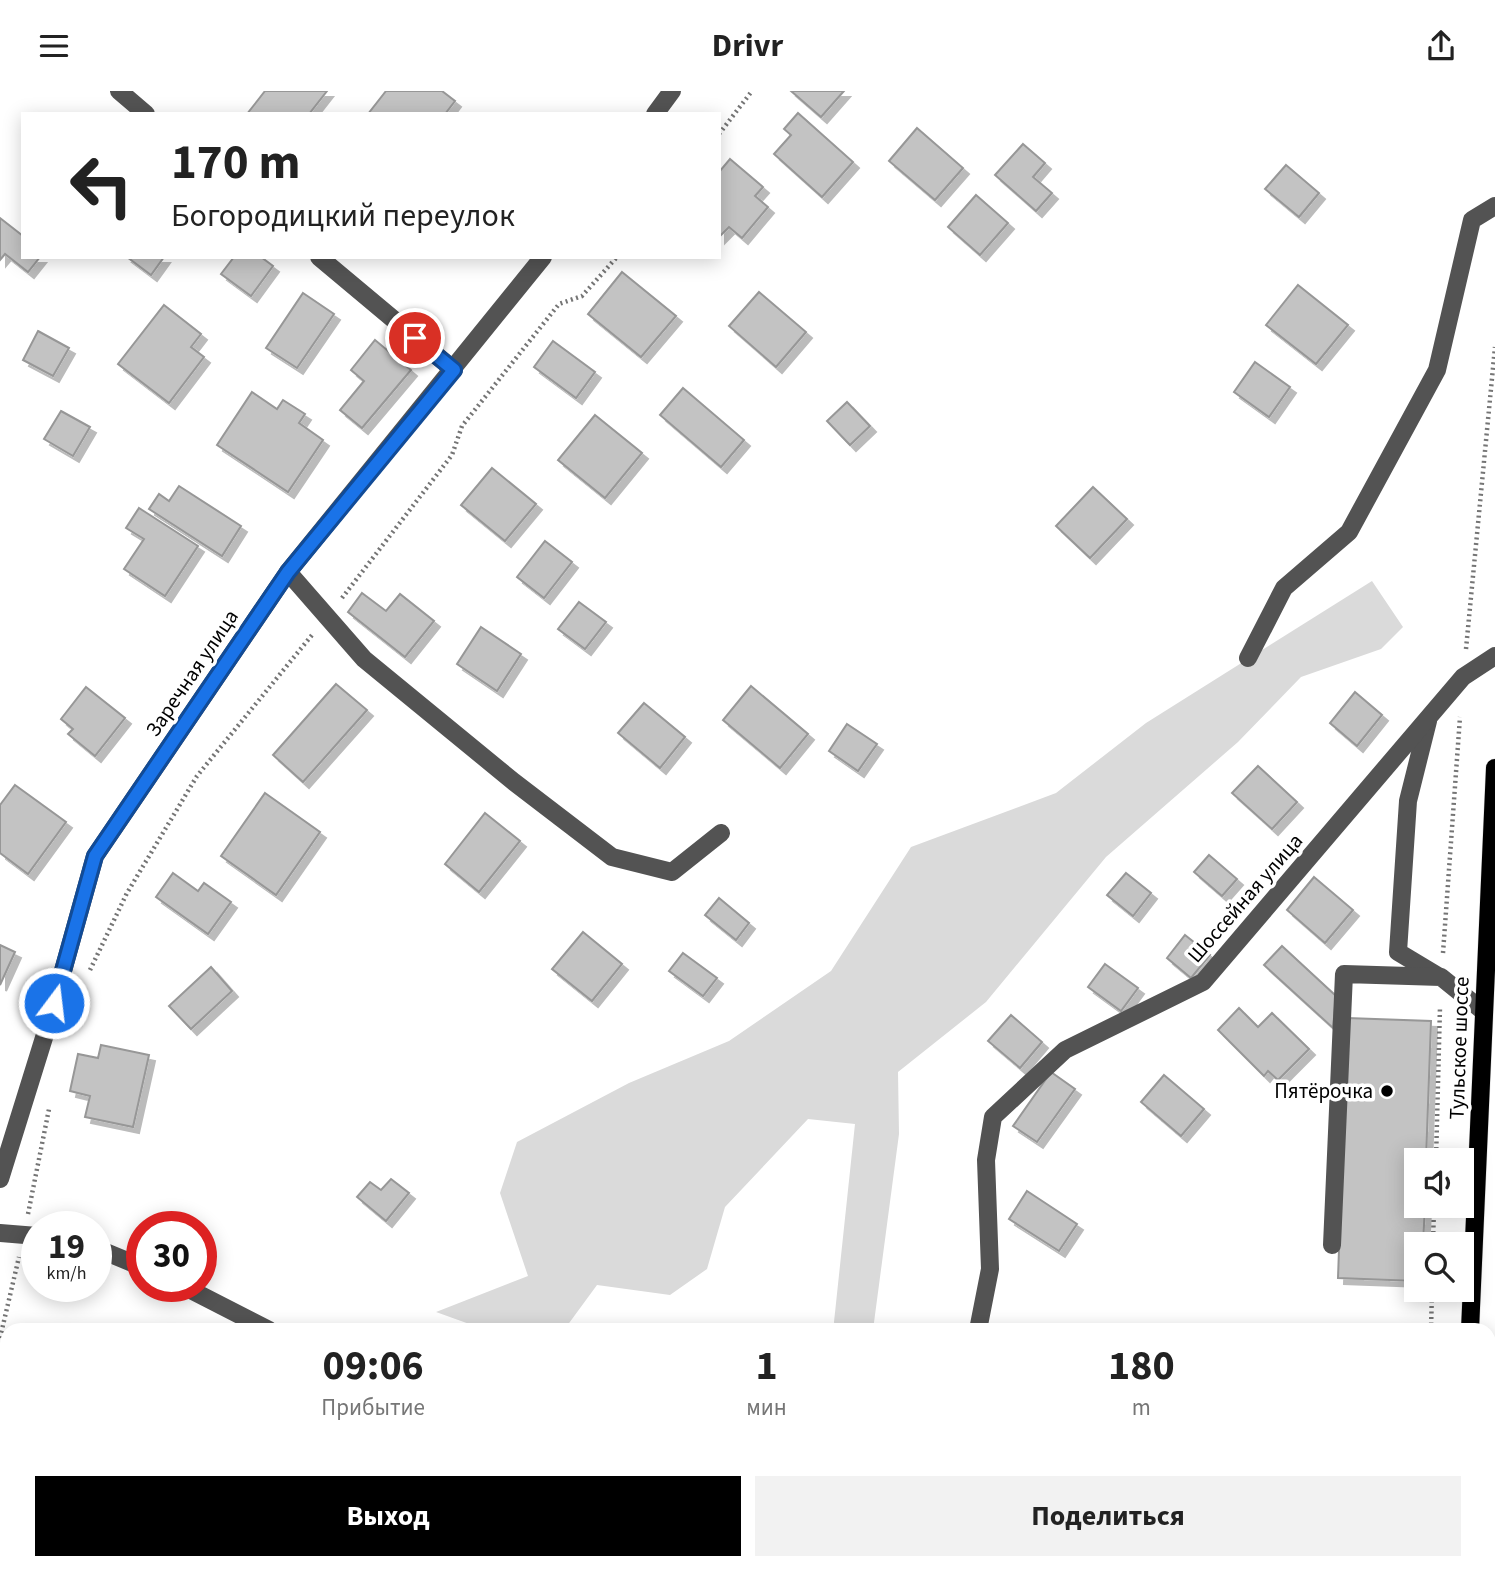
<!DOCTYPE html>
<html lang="ru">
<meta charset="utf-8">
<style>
:root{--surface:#fff;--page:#f2f2f2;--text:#222;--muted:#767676;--accent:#000}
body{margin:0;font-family:"Source Sans 3",sans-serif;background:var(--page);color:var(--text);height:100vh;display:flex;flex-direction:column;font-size:26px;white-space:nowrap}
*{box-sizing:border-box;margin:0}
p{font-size:23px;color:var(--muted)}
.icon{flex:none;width:38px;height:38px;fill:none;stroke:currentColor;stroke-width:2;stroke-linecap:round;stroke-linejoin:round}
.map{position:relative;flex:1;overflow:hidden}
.drawer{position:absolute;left:0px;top:1232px;width:1496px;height:247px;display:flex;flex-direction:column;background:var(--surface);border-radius:21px 21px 0 0;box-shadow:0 4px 18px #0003}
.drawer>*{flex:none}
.hud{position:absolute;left:21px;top:21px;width:700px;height:147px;border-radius:0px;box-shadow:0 4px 18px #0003;background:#fff;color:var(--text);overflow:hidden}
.buttons{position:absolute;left:1404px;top:1057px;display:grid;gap:14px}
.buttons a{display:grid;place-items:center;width:70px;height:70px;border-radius:0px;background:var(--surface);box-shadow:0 4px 18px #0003;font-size:35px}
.speed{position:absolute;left:21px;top:1120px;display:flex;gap:14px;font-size:35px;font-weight:700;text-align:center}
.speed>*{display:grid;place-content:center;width:91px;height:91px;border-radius:50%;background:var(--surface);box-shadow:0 4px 18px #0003;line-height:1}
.speed small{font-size:18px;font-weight:400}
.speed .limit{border:10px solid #d22;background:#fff;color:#111}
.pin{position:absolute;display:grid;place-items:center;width:60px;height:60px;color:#fff;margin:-30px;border:4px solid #fff;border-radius:50%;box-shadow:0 2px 7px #0007}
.me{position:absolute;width:77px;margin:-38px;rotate:15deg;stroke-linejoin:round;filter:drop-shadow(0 0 5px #0008)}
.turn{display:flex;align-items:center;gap:24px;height:147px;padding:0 35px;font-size:32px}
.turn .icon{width:91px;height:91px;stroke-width:2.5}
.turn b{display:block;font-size:49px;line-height:60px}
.eta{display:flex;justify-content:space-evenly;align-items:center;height:119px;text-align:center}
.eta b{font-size:42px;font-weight:700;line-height:49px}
.button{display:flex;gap:14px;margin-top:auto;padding:14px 35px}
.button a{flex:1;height:80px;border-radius:0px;background:var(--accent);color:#fff;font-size:28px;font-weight:700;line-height:80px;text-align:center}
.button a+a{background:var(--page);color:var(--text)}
header{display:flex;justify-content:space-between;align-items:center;height:91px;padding:0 35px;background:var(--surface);font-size:32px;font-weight:700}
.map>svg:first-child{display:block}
.green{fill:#dadada}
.building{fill:#c3c3c3;stroke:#979797;stroke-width:2;filter:url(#shadow)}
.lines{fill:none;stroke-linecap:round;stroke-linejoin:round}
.major-casing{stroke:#dbdbdb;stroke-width:19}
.path{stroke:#757575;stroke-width:4.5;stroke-dasharray:2 3.5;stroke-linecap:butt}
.minor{stroke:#535353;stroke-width:18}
.major{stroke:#000;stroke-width:18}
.route-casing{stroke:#114b97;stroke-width:18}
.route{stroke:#1a73e8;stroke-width:12}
.poi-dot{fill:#000;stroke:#fff;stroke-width:2.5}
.labels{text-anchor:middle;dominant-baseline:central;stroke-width:7;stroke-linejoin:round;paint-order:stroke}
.street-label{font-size:21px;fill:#000;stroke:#fff}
.poi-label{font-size:21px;fill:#000;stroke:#fff;text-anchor:end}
</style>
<header><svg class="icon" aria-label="menu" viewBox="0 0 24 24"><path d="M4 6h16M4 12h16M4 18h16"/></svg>Drivr<svg class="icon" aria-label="share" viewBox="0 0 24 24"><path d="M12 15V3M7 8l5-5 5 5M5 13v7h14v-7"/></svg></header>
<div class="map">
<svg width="1495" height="1478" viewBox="0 0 1495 1478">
<defs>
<filter id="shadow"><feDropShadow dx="6" dy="6" stdDeviation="0" flood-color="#0004"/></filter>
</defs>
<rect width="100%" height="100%" fill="#fff"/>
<polygon class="green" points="1372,490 1403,536 1381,558 1301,586 1238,651 1106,766 986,911 898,981 899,1043 873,1239 835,1239 834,1231 855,1033 808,1028 725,1116 707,1178 670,1204 597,1194 564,1239 486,1239 436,1221 528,1185 500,1102 517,1051 629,992 729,950 831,880 911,756 1056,702 1146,632"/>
<g class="building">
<polygon points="265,0 327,0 309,23 247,23"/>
<polygon points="386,0 442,0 455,10 445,23 368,23"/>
<polygon points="791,0 844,0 821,26"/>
<polygon points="798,22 853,71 822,106 774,63 791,44 784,38"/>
<polygon points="917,37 963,77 935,109 889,70"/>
<polygon points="1023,53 1045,72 1033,86 1052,102 1036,120 995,84"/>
<polygon points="730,68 763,96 755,105 768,116 742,147 729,136 719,146 719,81"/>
<polygon points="1286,74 1319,102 1299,126 1265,98"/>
<polygon points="976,104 1008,132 980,164 948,136"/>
<polygon points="0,127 23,145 23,166 40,166 28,181 5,163 0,169"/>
<polygon points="127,166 164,166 151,184"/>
<polygon points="234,166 261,166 273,175 251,205 221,183"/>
<polygon points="622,181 676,225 641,266 588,223"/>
<polygon points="1298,194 1348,234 1316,273 1266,234"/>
<polygon points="759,201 806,241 776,276 729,235"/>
<polygon points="303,202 334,223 297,277 266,257"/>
<polygon points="164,214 201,243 191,256 204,266 169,312 118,273"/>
<polygon points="38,240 69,257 53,285 23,269"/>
<polygon points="375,249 411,279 362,337 340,319 364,290 351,279"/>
<polygon points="553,250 595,281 576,307 534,276"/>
<polygon points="1255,271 1290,296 1269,326 1234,301"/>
<polygon points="683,297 744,349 721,376 660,324"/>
<polygon points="252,301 277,318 283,309 305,323 299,332 323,349 288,401 217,354"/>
<polygon points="847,311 870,335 850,354 827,330"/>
<polygon points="61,320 90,336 73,365 44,348"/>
<polygon points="595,324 642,362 605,407 558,369"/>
<polygon points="492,377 536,413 505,450 461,414"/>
<polygon points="179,395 241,435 222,465 149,418 159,403 169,410"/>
<polygon points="1093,396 1127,428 1090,467 1056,435"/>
<polygon points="139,417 198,455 165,505 124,478 144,448 126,437"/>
<polygon points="545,450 572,471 544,507 517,486"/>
<polygon points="362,502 386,520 400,503 434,530 405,566 348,521"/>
<polygon points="579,511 606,531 585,558 558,538"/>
<polygon points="481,536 521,563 497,600 457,573"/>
<polygon points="336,593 367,619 303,691 273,664"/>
<polygon points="751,595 808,643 780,677 723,629"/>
<polygon points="86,596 125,627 95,665 68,643 73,638 61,628"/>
<polygon points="1355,601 1382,624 1357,655 1330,632"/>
<polygon points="644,612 685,646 660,677 618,642"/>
<polygon points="847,633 877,653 858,680 829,660"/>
<polygon points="1258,675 1297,711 1272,738 1232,702"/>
<polygon points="15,694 66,731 28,783 0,762 0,714"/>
<polygon points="265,702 320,741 276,804 221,765"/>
<polygon points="485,722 520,750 479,801 445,773"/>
<polygon points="1209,764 1237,788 1222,805 1194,781"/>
<polygon points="173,782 198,800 204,792 231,811 208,843 156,806"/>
<polygon points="1126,782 1151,802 1133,825 1107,804"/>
<polygon points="1314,786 1353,819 1325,852 1287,819"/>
<polygon points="719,807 749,832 736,849 705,824"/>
<polygon points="583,841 622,873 592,910 552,878"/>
<polygon points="1185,844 1210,864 1191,887 1167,867"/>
<polygon points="0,854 15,861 0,894"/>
<polygon points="1282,855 1336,905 1333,937 1264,874"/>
<polygon points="683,862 717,887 703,905 669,880"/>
<polygon points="1105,873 1138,897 1121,920 1088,896"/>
<polygon points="211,876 232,900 191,938 169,915"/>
<polygon points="1239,917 1258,936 1272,922 1309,958 1278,989 1268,980 1264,985 1218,939"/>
<polygon points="1011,924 1042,951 1020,977 988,950"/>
<polygon points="1347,927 1431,930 1426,1069 1416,1069 1416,1115 1425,1115 1423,1153 1416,1153 1416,1190 1338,1187"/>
<polygon points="101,954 149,964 133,1036 85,1026 90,1005 70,1000 78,963 98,967"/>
<polygon points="1051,981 1075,998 1037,1051 1013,1035"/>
<polygon points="1164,984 1204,1018 1181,1045 1141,1011"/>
<polygon points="391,1088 409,1102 386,1130 357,1106 370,1091 381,1099"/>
<polygon points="1027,1100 1077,1133 1059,1160 1009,1128"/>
<polygon points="157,1472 189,1472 186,1478 170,1478"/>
<polygon points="447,1472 503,1472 501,1478 446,1478"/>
<polygon points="651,1472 707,1472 702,1478 659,1478"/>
<polygon points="977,1472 1022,1472 1020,1478 974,1478"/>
<polygon points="1052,1472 1076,1472 1074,1478 1050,1478"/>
<polygon points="1145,1472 1327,1472 1326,1478 1144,1478"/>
</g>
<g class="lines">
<defs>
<g id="major">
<polyline points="1470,1239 1495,677"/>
<polyline points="1465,1478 1465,1472"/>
</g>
</defs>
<use href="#major" class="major-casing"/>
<g class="path">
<polyline points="719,43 752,0"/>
<polyline points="342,507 452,364 462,335 559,213 582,205 617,166"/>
<polyline points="1466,558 1495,256"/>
<polyline points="1443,862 1460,626"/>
<polyline points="90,879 127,802 197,685 312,544"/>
<polyline points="1436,1069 1440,916"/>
<polyline points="28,1123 49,1018"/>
<polyline points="1433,1153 1434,1115"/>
<polyline points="1431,1239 1432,1199"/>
<polyline points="0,1247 19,1166"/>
<polyline points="1424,1478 1424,1472"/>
</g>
<g class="minor">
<polyline points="119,0 146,23"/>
<polyline points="655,23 672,0"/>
<polyline points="319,166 454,279"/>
<polyline points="288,481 364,568 514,691 612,766 672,781 721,742"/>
<polyline points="1248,567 1284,497 1349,441 1437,279 1472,129 1495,115"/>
<polyline points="1428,630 1408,710 1398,861 1438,885"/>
<polyline points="0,1088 47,937 95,765 288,481 543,166"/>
<polyline points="0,1142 37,1145"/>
<polyline points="1332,1154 1344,883 1441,886 1483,920"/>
<polyline points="96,1157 142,1176"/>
<polyline points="183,1195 269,1239"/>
<polyline points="978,1239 990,1178 986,1069 993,1026 1065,959 1203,891 1463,586 1495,565"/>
<polyline points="0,1424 7,1427"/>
<polyline points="101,1472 114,1478"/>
<polyline points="918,1478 920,1472"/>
<polyline points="1367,1478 1367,1472"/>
</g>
<use href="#major" class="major"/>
</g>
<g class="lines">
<defs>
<polyline id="route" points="54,912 95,765 288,481 454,279 415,247"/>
</defs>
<use href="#route" class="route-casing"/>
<use href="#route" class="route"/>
</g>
<circle class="poi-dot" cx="1387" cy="1000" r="7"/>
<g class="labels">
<g class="street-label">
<text transform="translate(192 582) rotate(-56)">Заречная улица</text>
<text transform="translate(1245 807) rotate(-49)">Шоссейная улица</text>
<text transform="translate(1459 957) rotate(-88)">Тульское шоссе</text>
</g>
<g class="poi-label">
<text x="1373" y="1000">Пятёрочка</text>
</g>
</g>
</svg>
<div class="buttons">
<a><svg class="icon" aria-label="sound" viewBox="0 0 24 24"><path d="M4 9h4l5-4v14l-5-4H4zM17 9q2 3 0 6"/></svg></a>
<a><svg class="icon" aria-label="search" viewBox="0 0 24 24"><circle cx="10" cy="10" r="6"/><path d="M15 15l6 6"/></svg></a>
</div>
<div class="speed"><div>19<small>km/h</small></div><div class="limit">30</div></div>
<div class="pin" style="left:415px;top:247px;background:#d93025"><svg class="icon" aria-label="arrive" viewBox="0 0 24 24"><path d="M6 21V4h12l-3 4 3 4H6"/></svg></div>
<svg class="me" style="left:54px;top:912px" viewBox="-20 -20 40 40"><circle r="17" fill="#1a73e8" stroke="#fff" stroke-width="3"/><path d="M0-11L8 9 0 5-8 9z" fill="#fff"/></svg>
<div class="hud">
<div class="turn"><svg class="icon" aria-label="left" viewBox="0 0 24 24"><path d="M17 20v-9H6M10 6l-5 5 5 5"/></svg><div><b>170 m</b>Богородицкий переулок</div></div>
</div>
<section class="drawer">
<div class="eta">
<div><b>09:06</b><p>Прибытие</p></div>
<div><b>1</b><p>мин</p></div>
<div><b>180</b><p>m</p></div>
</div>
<div class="button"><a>Выход</a><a>Поделиться</a></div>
</section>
</div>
